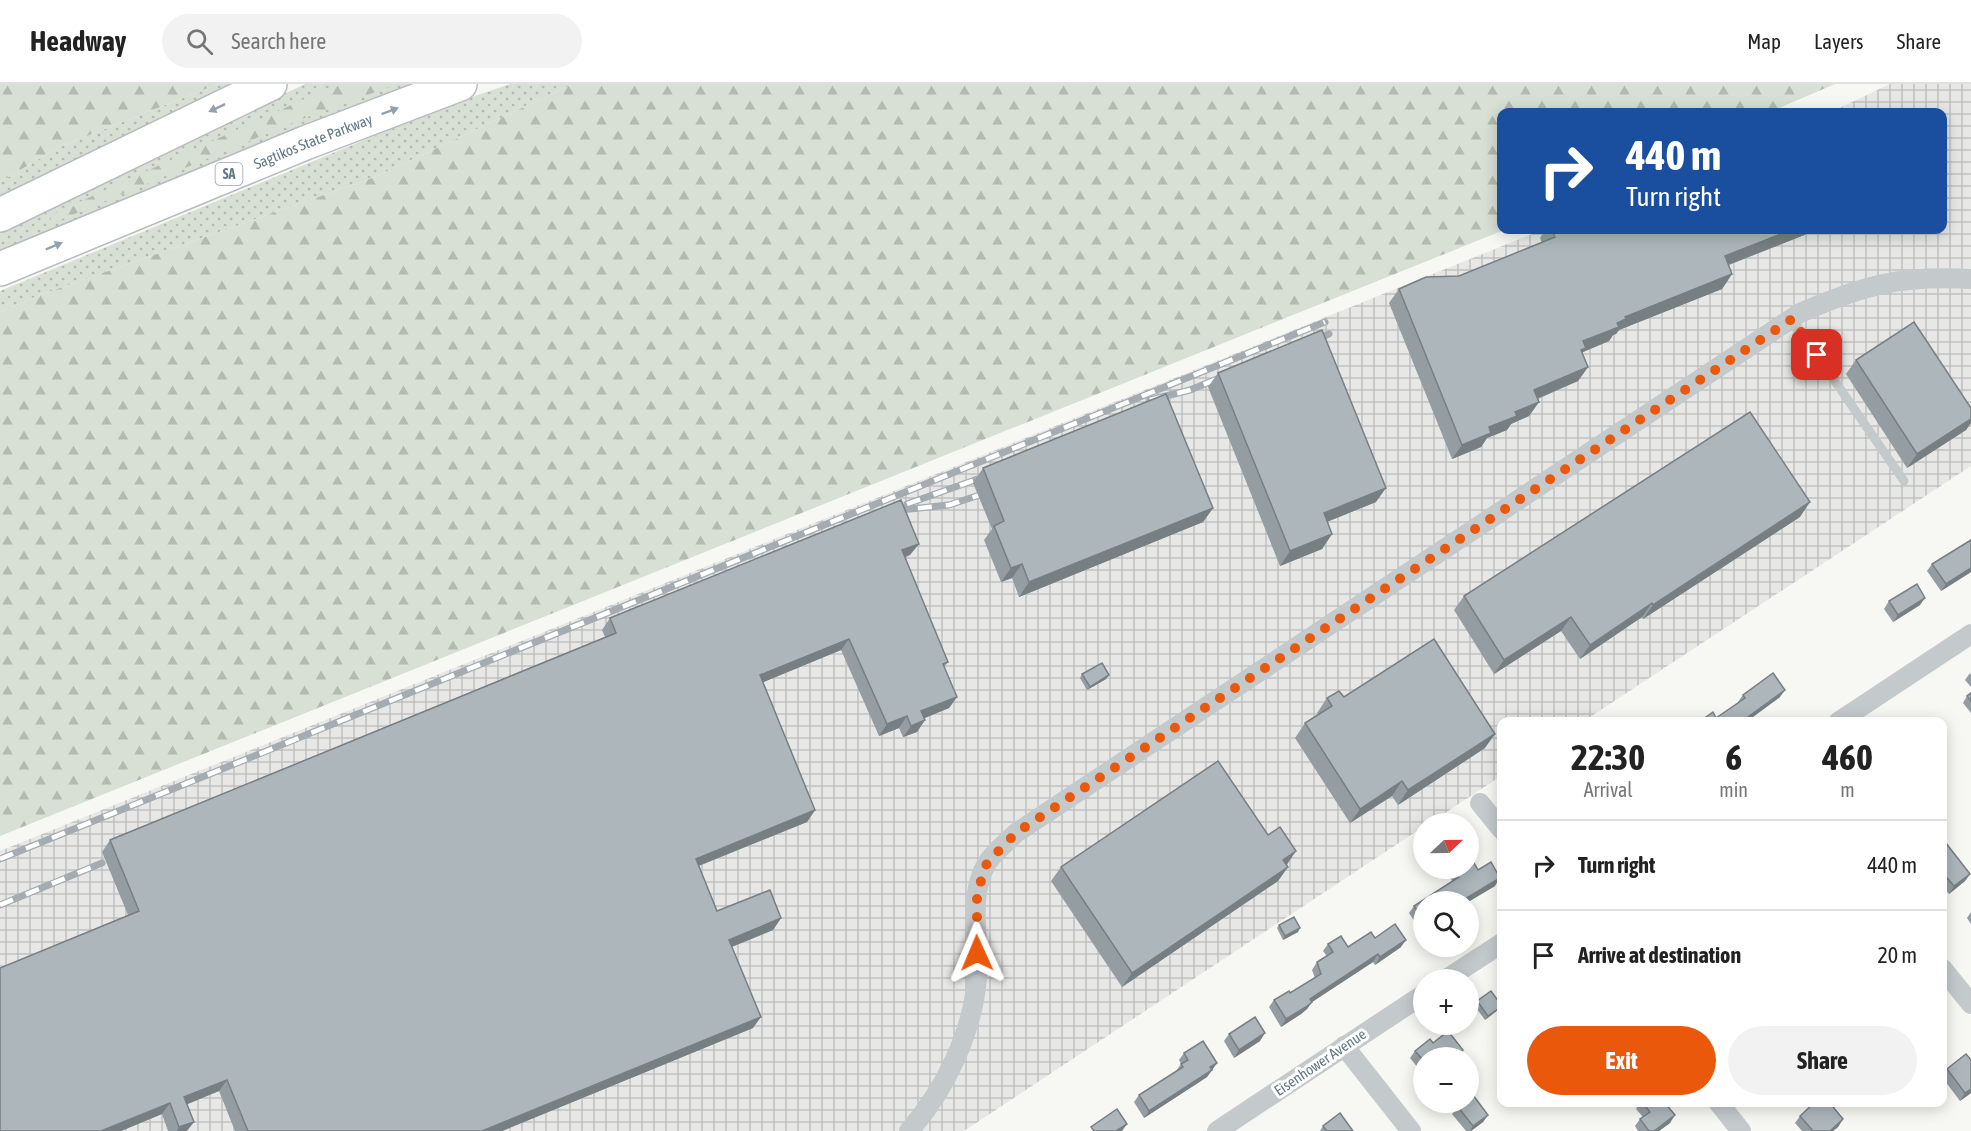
<!DOCTYPE html>
<meta charset="utf-8">
<style>
:root{--surface:#fff;--page:#f2f2f2;--text:#222;--muted:#767676;--line:#e0e0e0;--accent:#ea580c}
body{margin:0;font-family:"Asap Condensed",sans-serif;background:var(--page);color:var(--text);height:100vh;display:flex;flex-direction:column;font-size:22px;white-space:nowrap}
*{box-sizing:border-box;margin:0}
p{font-size:20px;color:var(--muted)}
.icon{flex:none;width:33px;height:33px;fill:none;stroke:currentColor;stroke-width:2;stroke-linecap:round;stroke-linejoin:round}
.map{position:relative;flex:1;overflow:hidden}
.drawer{position:absolute;left:1497px;top:633px;width:450px;height:390px;display:flex;flex-direction:column;background:var(--surface);border-radius:12px;box-shadow:0 3px 15px #0003}
.drawer>*{flex:none}
.banner{position:absolute;left:1497px;top:24px;width:450px;height:126px;border-radius:12px;box-shadow:0 3px 15px #0003;background:#1a4fa0;color:#fff;overflow:hidden}
.needle{width:39px;rotate:68deg}
.tools{position:absolute;left:1413px;top:729px;display:grid;gap:12px}
.tools a{display:grid;place-items:center;width:66px;height:66px;border-radius:50%;background:var(--surface);box-shadow:0 3px 15px #0003;font-size:30px}
.pin{position:absolute;display:grid;place-items:center;width:51px;height:51px;color:#fff;margin:-26px;border-radius:12px;box-shadow:0 3px 9px #0006}
.me{position:absolute;width:66px;margin:-33px;rotate:359deg;stroke-linejoin:round;filter:drop-shadow(0 0 4px #0008)}
.turn{display:flex;align-items:center;gap:21px;height:126px;padding:0 30px;font-size:27px}
.turn .icon{width:78px;height:78px;stroke-width:2.5}
.turn b{display:block;font-size:42px;line-height:51px}
.eta{display:flex;justify-content:space-evenly;align-items:center;height:102px;text-align:center}
.eta b{font-size:36px;font-weight:700;line-height:42px}
.action{display:flex;gap:12px;margin-top:auto;padding:12px 30px}
.action a{flex:1;height:69px;border-radius:36px;background:var(--accent);color:#fff;font-size:24px;font-weight:700;line-height:69px;text-align:center}
.action a+a{background:var(--page);color:var(--text)}
ul{padding:0;list-style:none}
li{display:flex;align-items:center;gap:18px;height:90px;padding:0 30px;border-top:2px solid var(--line)}
li div{flex:1}
li b{display:block;font-size:22px}
li em{font-style:normal}
header{display:flex;align-items:center;gap:36px;box-sizing:border-box;height:84px;padding:0 30px;background:var(--surface);border-bottom:2px solid var(--line)}
header strong{font-size:28px}
nav{display:flex;gap:33px;margin-inline-start:auto;font-size:21px}
.search{width:420px;height:54px;background:var(--page);display:flex;align-items:center;gap:15px;box-sizing:border-box;padding:0 21px;border-radius:33px;color:var(--muted);font-size:22px}
.map>svg:first-child{display:block}
.industrial{fill:url(#industrial-grid)}
.green{fill:url(#green-dots)}
.forest{fill:url(#forest-firs)}
.lines{fill:none;stroke-linecap:round;stroke-linejoin:round}
.motorway-casing{stroke:#b8bcbf;stroke-width:36}
.service{stroke:#c4c9cc;stroke-width:9}
.minor{stroke:#c4c9cc;stroke-width:20}
.motorway{stroke:#fff;stroke-width:33}
.rail-casing{stroke:#a4acb1;stroke-width:7}
.rail{stroke:#fff;stroke-width:4.5;stroke-dasharray:14;stroke-linecap:butt}
.wall{fill:#949da1}
.shaded-wall{fill:#787f83}
.building{fill:#acb6bb;stroke:#787f83;stroke-width:1.5}
.oneway{fill:#92a1ab}
.route{stroke:#ea580c;stroke-width:10;stroke-dasharray:0 18}
.labels{text-anchor:middle;dominant-baseline:central;stroke-width:6;stroke-linejoin:round;paint-order:stroke}
.shield{fill:#fff;stroke:#92a1ab;stroke-width:1.5}
.shield-label{font-size:14px;font-weight:bold;fill:#637987}
.street-label{font-size:15px;fill:#637987;stroke:#fff}
</style>
<header>
<strong>Headway</strong>
<div class="search"><svg class="icon" aria-label="search" viewBox="0 0 24 24"><circle cx="10" cy="10" r="6"/><path d="M15 15l6 6"/></svg>Search here</div>
<nav><a>Map</a><a>Layers</a><a>Share</a></nav>
</header>
<div class="map">
<svg width="1971" height="1047" viewBox="0 0 1971 1047">
<defs>
<pattern id="industrial-grid" width="8" height="8" patternUnits="userSpaceOnUse" patternTransform="scale(1.5)"><rect width="8" height="8" fill="#e7e8e6"/><path d="M0 4h8M4 0v8" fill="none" stroke="#bfc1c0"/></pattern>
<pattern id="green-dots" width="8" height="8" patternUnits="userSpaceOnUse" patternTransform="scale(1.5)"><rect width="8" height="8" fill="#d8dfd4"/><path d="M2 2h.1M6 6h.1" fill="none" stroke="#b3bab2" stroke-width="1.8" stroke-linecap="round"/></pattern>
<pattern id="forest-firs" width="22" height="20" patternUnits="userSpaceOnUse" patternTransform="scale(1.5)"><rect width="22" height="20" fill="#d8dfd4"/><path d="M5 1l3.5 6h-7zM16 11l3.5 6h-7z" fill="#b3bab2"/></pattern>
</defs>
<rect width="100%" height="100%" fill="#f7f7f3"/>
<polygon class="industrial" points="1890,0 1971,0 1971,382 1584,637 1502,638 1501,692 1430,739 1424,740 1423,743 964,1047 0,1047 0,767 1542,146 1942,146 1942,28 1831,28"/>
<g class="green">
<polygon points="218,0 242,0 0,118 0,98 59,63"/>
<polygon points="305,0 426,0 0,172 0,143"/>
<polygon points="510,0 573,0 375,93 40,211 0,228 0,207 446,22"/>
</g>
<g class="forest">
<polygon points="0,0 218,0 59,63 0,98"/>
<polygon points="337,0 397,0 302,35 48,141 53,130"/>
<polygon points="573,0 1835,0 1770,28 1502,28 1502,146 1504,146 0,752 0,228 40,211 375,93"/>
</g>
<g class="lines">
<defs>
<g id="motorway">
<polyline points="0,131 270,0"/>
<path id="s1" d="M0 185 305 59 460 0"/>
</g>
</defs>
<use href="#motorway" class="motorway-casing"/>
<polyline class="service" points="1792,235 1904,397"/>
<g class="minor">
<polyline points="1838,638 1971,550"/>
<polyline points="1480,719 1502,746"/>
<polyline points="1942,884 1971,920"/>
<polyline points="1445,896 1502,859"/>
<polyline points="1344,962 1411,1047"/>
<polyline points="1718,1018 1741,1047"/>
<path d="M909 1047C945 1006 973 948 977 893 980 856 967 813 987 779 994 768 1007 758 1016 749L1800 229C1864 201 1901 191 1971 195"/>
<polyline points="1217,1047 1424,910"/>
</g>
<use href="#motorway" class="motorway"/>
<defs>
<g id="rail">
<polyline points="1308,259 1329,250"/>
<polyline points="1150,316 1190,306 1227,291"/>
<polyline points="907,420 989,391"/>
<polyline points="890,427 949,421 995,406"/>
<polyline points="0,775 1325,238"/>
<polyline points="0,821 102,779"/>
</g>
</defs>
<use href="#rail" class="rail-casing"/>
<use href="#rail" class="rail"/>
</g>
<g class="wall">
<polygon points="1546,146 1817,146 1729,181 1732,190 1722,205 1619,246 1616,250 1613,251 1609,257 1583,268 1582,269 1588,283 1578,297 1538,315 1539,318 1529,332 1511,340 1507,346 1487,354 1481,363 1452,375 1389,219 1399,205 1459,192 1542,159 1540,154"/>
<polygon points="1856,276 1971,324 1971,339 1966,346 1907,384 1846,290"/>
<polygon points="1218,289 1376,418 1327,438 1332,450 1322,465 1280,482 1208,303"/>
<polygon points="983,384 1213,424 1203,438 1019,513 1012,494 1001,498 984,456 992,445 973,399"/>
<polygon points="1800,433 1643,535 1642,533 1580,575 1561,547 1494,590 1454,526 1464,512"/>
<polygon points="1971,456 1971,488 1941,507 1927,487 1932,480"/>
<polygon points="910,471 905,473 948,578 944,583 957,613 949,624 924,634 925,636 917,648 903,653 899,644 879,652 841,566 763,598 815,726 807,738 699,782 717,827 781,834 773,846 732,863 753,944 502,1047 235,1047 219,1007 186,1020 187,1047 168,1047 162,1030 121,1047 0,1047 128,831 102,768 110,756 605,553 602,546 610,534"/>
<polygon points="1889,517 1920,521 1893,538 1884,525"/>
<polygon points="1970,589 1971,591 1971,603 1965,596"/>
<polygon points="1082,590 1106,595 1087,606 1080,594"/>
<polygon points="1971,609 1971,629 1963,619 1967,612"/>
<polygon points="1743,611 1780,613 1746,638 1699,638 1716,634 1738,619 1738,618"/>
<polygon points="1344,613 1485,664 1398,721 1392,712 1350,739 1295,654 1305,639 1318,631 1317,629 1327,614"/>
<polygon points="1942,754 1970,790 1965,797 1949,810 1942,802"/>
<polygon points="1287,780 1288,783 1278,797 1122,903 1051,797 1061,783"/>
<polygon points="1445,784 1468,784 1478,786 1495,802 1468,818 1424,818 1424,848 1422,849 1409,829 1414,822 1452,797"/>
<polygon points="1971,828 1971,840 1967,834"/>
<polygon points="1279,841 1298,848 1283,856 1277,844"/>
<polygon points="1375,854 1401,863 1375,881 1373,878 1312,918 1307,925 1301,930 1281,943 1269,923 1274,916 1290,909 1315,894 1312,886 1317,878 1327,872 1323,867 1328,860 1348,863"/>
<polygon points="1477,917 1502,922 1499,925 1485,936 1474,921"/>
<polygon points="1229,950 1260,957 1234,974 1224,957"/>
<polygon points="1433,959 1458,972 1424,974 1424,991 1410,974 1415,967"/>
<polygon points="1184,969 1217,979 1207,993 1144,1034 1134,1018 1139,1011 1176,987 1181,980 1179,976"/>
<polygon points="1971,976 1971,1009 1960,1017 1942,993 1942,991 1947,985"/>
<polygon points="1641,1018 1664,1018 1670,1039 1659,1047 1638,1047 1635,1042 1640,1035 1643,1033 1636,1025"/>
<polygon points="1458,1023 1488,1031 1483,1038 1471,1047 1466,1047 1452,1030"/>
<polygon points="1800,1032 1843,1035 1838,1043 1833,1047 1802,1047 1795,1039"/>
<polygon points="1323,1042 1353,1047 1320,1047"/>
</g>
<g class="shaded-wall">
<polygon points="1791,146 1817,146 1715,186 1725,172"/>
<polygon points="1732,190 1722,205 1619,246 1616,250 1613,251 1609,257 1583,268 1576,278 1583,257 1617,239 1625,233"/>
<polygon points="1588,283 1578,297 1524,320 1534,306"/>
<polygon points="1539,318 1529,332 1511,340 1507,346 1487,354 1481,363 1452,375 1462,361 1515,328"/>
<polygon points="1971,335 1971,339 1966,346 1907,384 1917,370"/>
<polygon points="1386,404 1376,418 1314,443 1324,429"/>
<polygon points="1810,418 1800,433 1643,535 1653,521"/>
<polygon points="1213,424 1203,438 1019,513 1029,498"/>
<polygon points="1332,450 1322,465 1280,482 1290,467"/>
<polygon points="919,460 910,471 894,478 902,466"/>
<polygon points="1022,480 1012,494 1001,498 1011,484"/>
<polygon points="1971,484 1971,488 1941,507 1946,500"/>
<polygon points="1925,514 1920,521 1893,538 1898,531"/>
<polygon points="1652,519 1642,533 1580,575 1590,561"/>
<polygon points="1571,533 1561,547 1494,590 1504,576"/>
<polygon points="849,555 841,566 752,603 760,591"/>
<polygon points="1109,591 1106,595 1087,606 1090,603"/>
<polygon points="1785,606 1780,613 1746,638 1741,638"/>
<polygon points="957,613 949,624 913,639 921,627"/>
<polygon points="907,632 899,644 879,652 887,640"/>
<polygon points="925,636 917,648 903,653 911,642"/>
<polygon points="1495,650 1485,664 1398,721 1408,706"/>
<polygon points="1402,697 1392,712 1350,739 1360,725"/>
<polygon points="815,726 807,738 688,786 696,775"/>
<polygon points="1296,767 1286,782 1283,776"/>
<polygon points="1288,783 1278,797 1122,903 1132,889"/>
<polygon points="1970,790 1965,797 1949,810 1954,802"/>
<polygon points="1500,794 1495,802 1468,818 1460,818"/>
<polygon points="781,834 773,846 721,867 729,856"/>
<polygon points="1300,844 1298,848 1283,856 1285,852"/>
<polygon points="1406,856 1401,863 1375,881 1380,873"/>
<polygon points="1378,870 1373,878 1312,918 1307,925 1301,930 1281,943 1286,935 1310,915"/>
<polygon points="1502,922 1499,925 1485,936 1488,932"/>
<polygon points="761,933 753,944 502,1047 482,1047"/>
<polygon points="1265,949 1260,957 1234,974 1239,966"/>
<polygon points="1217,979 1207,993 1144,1034 1149,1027"/>
<polygon points="227,996 219,1007 176,1025 184,1013"/>
<polygon points="1971,1005 1971,1009 1960,1017 1965,1009"/>
<polygon points="170,1019 162,1030 121,1047 101,1047"/>
<polygon points="1488,1031 1483,1038 1471,1047 1470,1047 1473,1042"/>
<polygon points="1675,1031 1670,1039 1659,1047 1654,1047"/>
<polygon points="1843,1035 1838,1043 1833,1047 1830,1047"/>
<polygon points="194,1038 187,1047 177,1047 179,1043"/>
<polygon points="1127,1040 1122,1047 1116,1047"/>
</g>
<g class="building">
<polygon points="1552,146 1791,146 1725,172 1732,190 1625,233 1626,235 1617,239 1619,243 1583,257 1586,264 1581,266 1588,283 1534,306 1539,318 1515,328 1517,332 1489,343 1491,349 1462,361 1399,205 1426,193 1459,192 1555,153"/>
<polygon points="1914,238 1971,324 1971,335 1917,370 1856,276"/>
<polygon points="1322,246 1386,404 1324,429 1332,450 1290,467 1218,289"/>
<polygon points="1166,310 1213,424 1029,498 1022,480 1011,484 994,442 1004,437 983,384"/>
<polygon points="1750,328 1810,418 1653,521 1652,519 1590,561 1571,533 1504,576 1464,512"/>
<polygon points="901,416 919,460 902,466 948,578 943,580 957,613 921,627 925,636 911,642 907,632 887,640 849,555 760,591 815,726 696,775 717,827 770,806 781,834 729,856 761,933 482,1047 248,1047 227,996 184,1013 194,1038 179,1043 170,1019 101,1047 0,1047 0,884 139,827 110,756 616,549 610,534"/>
<polygon points="1971,456 1971,484 1946,500 1932,480"/>
<polygon points="1917,500 1925,514 1898,531 1889,517"/>
<polygon points="1434,555 1495,650 1408,706 1402,697 1360,725 1305,639 1332,622 1327,614 1339,607 1344,613"/>
<polygon points="1102,579 1109,591 1090,603 1082,590"/>
<polygon points="1773,589 1785,606 1741,638 1699,638 1713,628 1716,634 1745,614 1743,611"/>
<polygon points="1971,609 1971,617 1967,612"/>
<polygon points="1218,677 1268,751 1280,743 1296,767 1283,776 1288,783 1132,889 1061,783"/>
<polygon points="1942,754 1970,790 1954,802 1942,788"/>
<polygon points="1468,769 1478,786 1491,778 1500,794 1460,818 1424,818 1424,837 1414,822 1459,793 1454,784 1468,784"/>
<polygon points="1294,833 1300,844 1285,852 1279,841"/>
<polygon points="1395,840 1406,856 1380,873 1378,870 1310,915 1312,918 1306,923 1286,935 1274,916 1289,907 1290,909 1321,890 1317,878 1333,868 1328,860 1341,852 1348,863 1371,848 1375,854"/>
<polygon points="1491,907 1502,922 1488,932 1477,917"/>
<polygon points="1255,933 1265,949 1239,966 1229,950"/>
<polygon points="1448,947 1463,966 1457,970 1459,974 1424,974 1424,977 1415,967 1430,955 1433,959"/>
<polygon points="1203,957 1217,979 1210,983 1212,986 1149,1027 1139,1011 1183,983 1181,980 1188,976 1184,969"/>
<polygon points="1966,970 1971,976 1971,1005 1965,1009 1947,985"/>
<polygon points="1473,1011 1488,1031 1473,1042 1458,1023 1463,1018 1468,1018 1468,1014"/>
<polygon points="1642,1018 1664,1018 1675,1031 1654,1047 1649,1047 1640,1035 1650,1028"/>
<polygon points="1815,1018 1829,1018 1843,1035 1830,1047 1813,1047 1800,1032"/>
<polygon points="1117,1025 1127,1040 1116,1047 1094,1047 1091,1043"/>
<polygon points="1340,1029 1353,1047 1327,1047 1323,1042"/>
</g>
<defs><path id="oneway-solid" d="M-6-.8H1V-3.2L6.5 0L1 3.2V.8H-6Z" transform="scale(1.5)"/></defs>
<g class="oneway">
<use href="#oneway-solid" transform="translate(217 24) rotate(155)"/>
<use href="#oneway-solid" transform="translate(390 27) rotate(-21)"/>
<use href="#oneway-solid" transform="translate(54 162) rotate(-23)"/>
</g>
<g class="lines">
<polyline class="route" points="977,869 977,809 987,779 1016,749 1792,235 1817,271"/>
</g>
<g class="labels">
<rect class="shield" x="215.5" y="79" width="27" height="22" rx="4.5"/>
<g class="shield-label">
<text x="229" y="90">SA</text>
</g>
<g class="street-label">
<text stroke="none"><textPath href="#s1" startOffset="338">Sagtikos State Parkway</textPath></text>
<text transform="translate(1320 978) rotate(-34)">Eisenhower Avenue</text>
</g>
</g>
</svg>
<div class="tools">
<a><svg class="needle" viewBox="-14 -14 28 28"><path d="M0-13l5 13h-10z" fill="#e53935"/><path d="M0 13l5-13h-10z" fill="#767676"/></svg></a>
<a><svg class="icon" aria-label="search" viewBox="0 0 24 24"><circle cx="10" cy="10" r="6"/><path d="M15 15l6 6"/></svg></a>
<a>+</a>
<a>−</a>
</div>
<div class="pin" style="left:1817px;top:271px;background:#d93025"><svg class="icon" aria-label="arrive" viewBox="0 0 24 24"><path d="M6 21V4h12l-3 4 3 4H6"/></svg></div>
<svg class="me" style="left:977px;top:869px" viewBox="-20 -20 40 40"><path d="M0-17L14 15 0 8-14 15z" fill="#ea580c" stroke="#fff" stroke-width="4"/></svg>
<div class="banner">
<div class="turn"><svg class="icon" aria-label="right" viewBox="0 0 24 24"><path d="M7 20v-9h11M14 6l5 5-5 5"/></svg><div><b>440 m</b>Turn right</div></div>
</div>
<section class="drawer">
<div class="eta">
<div><b>22:30</b><p>Arrival</p></div>
<div><b>6</b><p>min</p></div>
<div><b>460</b><p>m</p></div>
</div>
<ul>
<li><svg class="icon" aria-label="right" viewBox="0 0 24 24"><path d="M7 20v-9h11M14 6l5 5-5 5"/></svg><div><b>Turn right</b></div><em>440 m</em></li>
<li><svg class="icon" aria-label="arrive" viewBox="0 0 24 24"><path d="M6 21V4h12l-3 4 3 4H6"/></svg><div><b>Arrive at destination</b></div><em>20 m</em></li>
</ul>
<div class="action"><a>Exit</a><a>Share</a></div>
</section>
</div>
